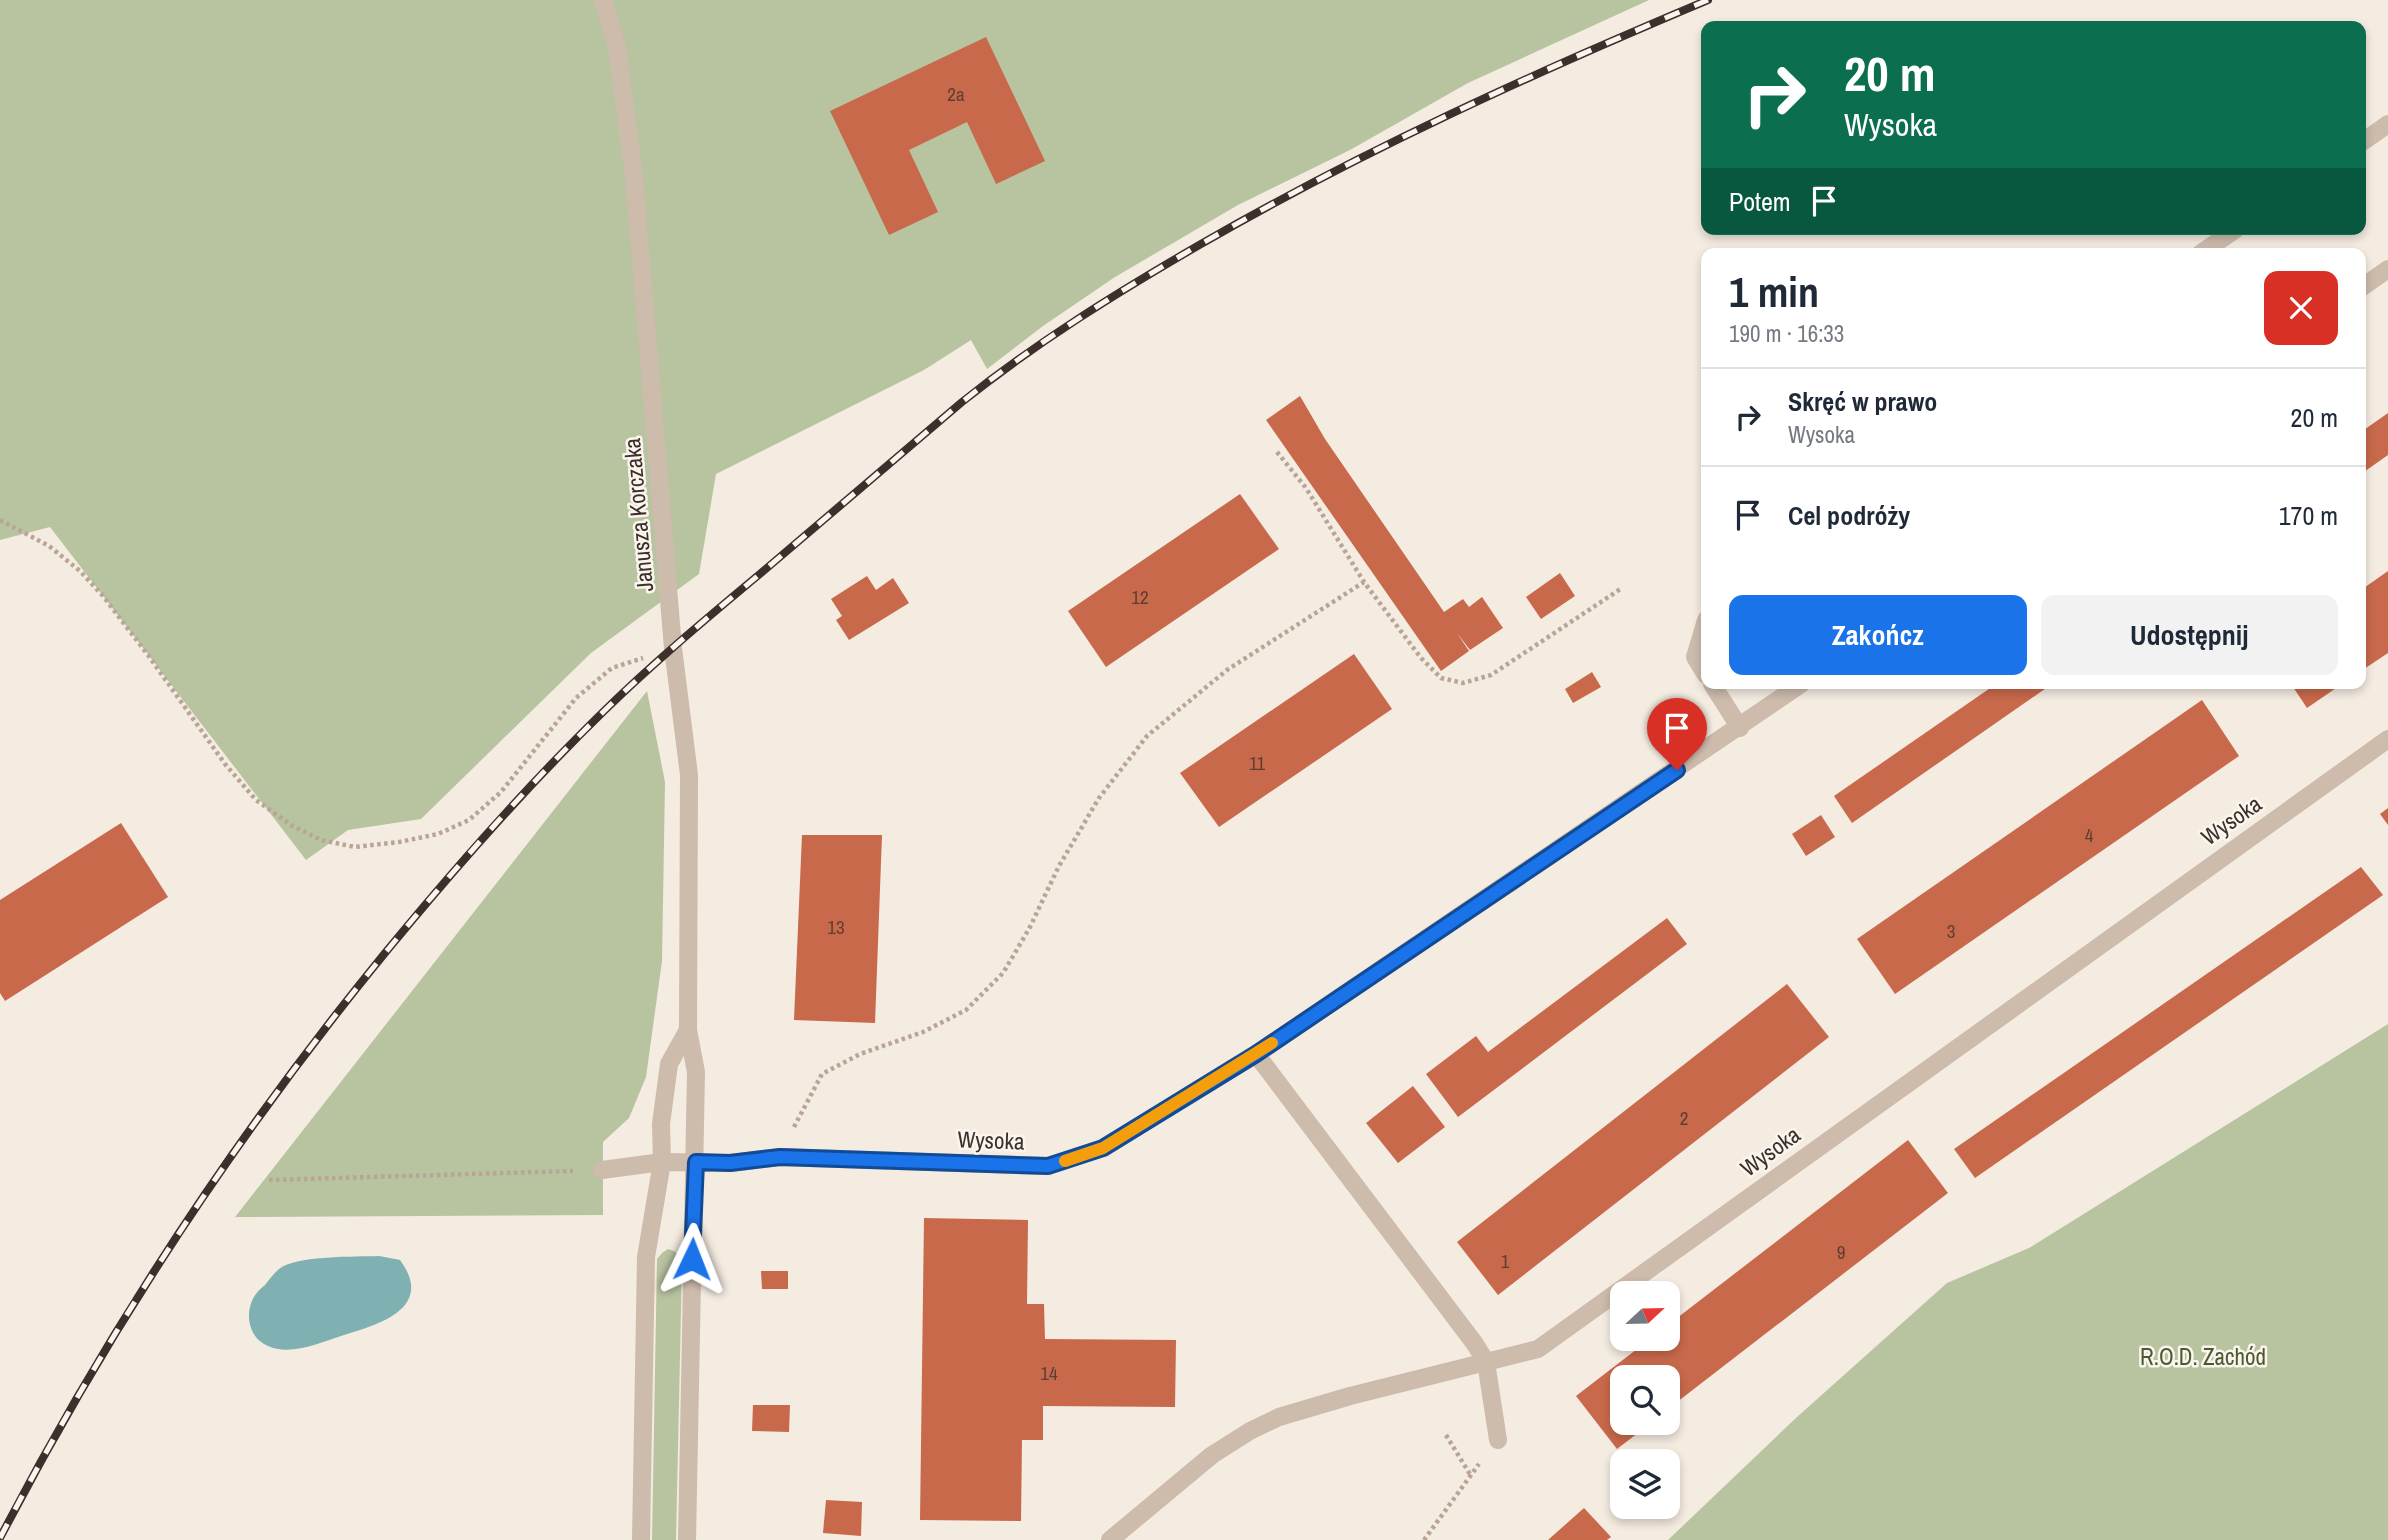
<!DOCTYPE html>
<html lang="pl">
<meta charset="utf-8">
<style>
:root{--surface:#fff;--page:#f2f2f3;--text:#1f2937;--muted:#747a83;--line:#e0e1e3;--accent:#1a73e8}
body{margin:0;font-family:"Archivo Narrow",sans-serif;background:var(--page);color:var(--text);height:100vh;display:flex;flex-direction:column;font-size:26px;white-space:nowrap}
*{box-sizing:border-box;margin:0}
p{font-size:23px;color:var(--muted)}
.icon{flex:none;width:38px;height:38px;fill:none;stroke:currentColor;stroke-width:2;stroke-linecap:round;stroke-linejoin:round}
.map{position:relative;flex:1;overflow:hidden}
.details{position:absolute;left:1701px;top:248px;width:665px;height:441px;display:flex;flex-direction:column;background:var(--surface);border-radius:14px;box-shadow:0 4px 10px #0003}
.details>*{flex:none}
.guide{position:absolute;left:1701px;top:21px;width:665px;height:214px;border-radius:14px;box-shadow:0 4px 10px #0003;background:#0b6e4f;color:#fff;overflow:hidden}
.needle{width:46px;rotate:68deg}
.fabs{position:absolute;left:1610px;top:1281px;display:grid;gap:14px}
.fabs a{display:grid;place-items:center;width:70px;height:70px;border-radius:14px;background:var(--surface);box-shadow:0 4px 10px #0003;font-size:35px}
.pin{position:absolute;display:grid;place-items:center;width:60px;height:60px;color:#fff;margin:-72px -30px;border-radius:50% 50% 50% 0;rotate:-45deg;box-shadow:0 0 7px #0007}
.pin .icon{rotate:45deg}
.me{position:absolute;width:77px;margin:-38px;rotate:2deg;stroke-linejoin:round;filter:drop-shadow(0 0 5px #0008)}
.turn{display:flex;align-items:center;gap:24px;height:147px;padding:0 28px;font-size:32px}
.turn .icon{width:91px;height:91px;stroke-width:2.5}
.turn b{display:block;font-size:49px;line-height:60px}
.then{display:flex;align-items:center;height:66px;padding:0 28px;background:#0003;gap:14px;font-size:26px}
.round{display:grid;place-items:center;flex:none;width:74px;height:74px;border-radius:14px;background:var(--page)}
.headline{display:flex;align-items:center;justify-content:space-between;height:119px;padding:0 28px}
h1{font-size:42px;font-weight:800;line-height:52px}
.primary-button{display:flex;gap:14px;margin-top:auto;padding:14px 28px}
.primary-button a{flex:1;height:80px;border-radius:14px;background:var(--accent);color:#fff;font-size:28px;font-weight:800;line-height:80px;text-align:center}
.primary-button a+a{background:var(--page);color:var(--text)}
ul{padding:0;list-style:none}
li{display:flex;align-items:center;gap:21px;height:98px;padding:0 28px;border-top:2px solid var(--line)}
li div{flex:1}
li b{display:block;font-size:26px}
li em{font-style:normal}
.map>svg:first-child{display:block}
.green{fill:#b8c4a0}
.water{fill:#7fb0b2}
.building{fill:#c8694b}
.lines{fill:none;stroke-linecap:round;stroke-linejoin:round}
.path{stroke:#b9a596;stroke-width:4.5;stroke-dasharray:3.5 3.5;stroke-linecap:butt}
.minor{stroke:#cdbbac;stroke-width:18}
.rail-casing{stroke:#3b302b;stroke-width:8}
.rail{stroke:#fbf5ee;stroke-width:5;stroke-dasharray:16;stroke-linecap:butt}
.route-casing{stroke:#114b97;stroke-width:18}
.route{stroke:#1a73e8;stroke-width:12}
.slow{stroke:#f59e0b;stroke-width:12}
.labels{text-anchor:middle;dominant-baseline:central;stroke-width:5;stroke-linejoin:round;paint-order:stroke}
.number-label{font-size:19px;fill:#5e3e33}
.street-label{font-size:23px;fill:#3b302b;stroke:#fbf5ee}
.park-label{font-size:23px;fill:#4a5a2e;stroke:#fbf5ee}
</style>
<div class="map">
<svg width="2388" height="1540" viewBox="0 0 2388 1540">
<rect width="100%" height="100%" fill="#f4ebe1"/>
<g class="green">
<polygon points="0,0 1649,0 1468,83 1350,150 1238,205 1115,277 1043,326 987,369 971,340 924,370 716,474 699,574 591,653 421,819 348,830 306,860 50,527 0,540"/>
<polygon points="647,691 665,782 662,961 646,1077 629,1118 603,1142 603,1215 235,1217"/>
<polygon points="2388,1024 2388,1540 1668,1540 1797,1417 1947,1283 2029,1248"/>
<path d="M668 1249C677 1252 680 1254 682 1264L676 1540H652L657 1259 662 1253Z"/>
</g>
<path class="water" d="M379 1256 400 1260C436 1309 377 1325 341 1336 320 1343 290 1356 268 1346 250 1339 245 1317 252 1301 254 1295 260 1289 265 1285 269 1280 274 1273 279 1269 296 1255 356 1257 379 1256Z"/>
<g class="building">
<polygon points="986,37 1045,161 996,184 967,122 909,150 938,212 889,235 830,111"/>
<polygon points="1300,396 1325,439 1444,612 1463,599 1469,607 1482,597 1503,628 1470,650 1457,633 1469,651 1441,671 1266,420"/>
<polygon points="2388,413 2388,455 2361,474 2361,432"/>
<polygon points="1240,494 1279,549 1106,667 1068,611"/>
<polygon points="2388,571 2388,653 2361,671 2361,590"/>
<polygon points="1560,573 1575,596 1541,619 1526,597"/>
<polygon points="867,576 876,590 893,578 909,603 849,640 836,620 842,616 831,599"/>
<polygon points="1354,654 1392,709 1219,827 1180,773"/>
<polygon points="1592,672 1601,687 1573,703 1565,689"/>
<polygon points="1996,684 2052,684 1852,823 1834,796"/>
<polygon points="2291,684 2342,684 2307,708"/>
<polygon points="2202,700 2239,756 1895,994 1857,939"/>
<polygon points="2388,808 2388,825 2380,814"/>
<polygon points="1821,815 1835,837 1806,856 1792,834"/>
<polygon points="121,823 168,897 5,1001 0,993 0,900"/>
<polygon points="802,835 882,835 875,1023 794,1020"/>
<polygon points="2361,867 2383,895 1975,1178 1954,1149"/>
<polygon points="1667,918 1687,944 1458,1117 1426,1074 1476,1036 1488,1052"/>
<polygon points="1787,984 1829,1037 1498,1295 1457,1242"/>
<polygon points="1413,1086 1445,1127 1398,1163 1366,1123"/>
<polygon points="1908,1140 1948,1193 1668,1409 1668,1377 1622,1377 1622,1423 1651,1423 1617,1449 1576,1396 1650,1339 1668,1339 1668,1325"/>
<polygon points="924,1218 1028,1220 1027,1304 1044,1304 1045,1339 1176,1340 1175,1407 1043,1406 1043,1440 1022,1440 1021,1521 920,1520"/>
<polygon points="761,1271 788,1271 788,1289 762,1289"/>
<polygon points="753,1405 790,1405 789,1432 752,1431"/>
<polygon points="826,1500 862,1502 861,1536 823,1533"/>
<polygon points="1584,1508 1611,1537 1607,1540 1548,1540"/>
</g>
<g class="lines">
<g class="path">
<polyline points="1277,452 1306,488 1364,582"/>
<polyline points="0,520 49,546 80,571 103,596 148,655 225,764 256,800 291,825 321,840 355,847 399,842 438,834 469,820 501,792 576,698 612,668 643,658"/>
<polyline points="794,1127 822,1074 860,1054 923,1032 966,1010 1003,973 1029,929 1059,866 1099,798 1147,736 1227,670 1364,582 1421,658 1441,678 1463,683 1491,675 1622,588"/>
<polyline points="269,1180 573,1171"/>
<polyline points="1446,1435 1471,1476"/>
<polyline points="1424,1540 1479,1464"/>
</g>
<g class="minor">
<polyline points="603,0 617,47 634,177 673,648 689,775 688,1030 696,1072 687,1540"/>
<polyline points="2361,143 2388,124"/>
<polyline points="2200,254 2236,229"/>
<polyline points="2361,288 2388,269"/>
<polyline points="1706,620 1695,657 1706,675"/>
<polyline points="1712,684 1740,728"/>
<polyline points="1256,1054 1475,1344 1486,1362 1498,1440"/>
<polyline points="602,1170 662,1162 730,1163 780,1157 1048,1166 1103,1148 1256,1054 1801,684"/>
<polyline points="641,1540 646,1257 662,1162 661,1124 669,1064 688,1030"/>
<polyline points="1110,1540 1212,1455 1250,1431 1279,1417 1350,1396 1538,1349 2388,739"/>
</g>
<defs>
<path id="rail" d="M0 1538C108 1330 237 1134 385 953 454 869 525 788 603 712 653 663 707 618 761 573 828 516 895 459 962 402 1037 342 1118 292 1201 244 1364 150 1534 73 1708 0"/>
</defs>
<use href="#rail" class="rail-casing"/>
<use href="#rail" class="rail"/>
</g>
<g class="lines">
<defs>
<polyline id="route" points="692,1259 696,1162 730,1163 780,1157 1048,1166 1103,1148 1256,1054 1677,770"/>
</defs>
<use href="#route" class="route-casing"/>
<use href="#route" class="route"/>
<polyline class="slow" points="1065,1161 1103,1148 1272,1043"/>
</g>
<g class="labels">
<g class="number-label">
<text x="956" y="94">2a</text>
<text x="1140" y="597">12</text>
<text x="1257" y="763">11</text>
<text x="2089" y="835">4</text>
<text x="836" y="927">13</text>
<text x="1951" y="931">3</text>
<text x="1684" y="1118">2</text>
<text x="1841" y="1252">9</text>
<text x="1505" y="1261">1</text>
<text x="1049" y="1373">14</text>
</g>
<g class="street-label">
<text transform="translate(638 515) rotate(-95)">Janusza Korczaka</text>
<text transform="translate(2231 820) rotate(-35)">Wysoka</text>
<text transform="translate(991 1140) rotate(2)">Wysoka</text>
<text transform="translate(1770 1151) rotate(-36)">Wysoka</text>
</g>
<g class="park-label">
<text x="2203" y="1356">R.O.D. Zachód</text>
</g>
</g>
</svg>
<div class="fabs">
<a><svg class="needle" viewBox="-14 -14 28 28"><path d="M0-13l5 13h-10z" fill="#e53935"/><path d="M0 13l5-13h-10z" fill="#747a83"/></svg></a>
<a><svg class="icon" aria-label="search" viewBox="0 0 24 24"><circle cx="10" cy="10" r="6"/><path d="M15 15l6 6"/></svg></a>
<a><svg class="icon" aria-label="layers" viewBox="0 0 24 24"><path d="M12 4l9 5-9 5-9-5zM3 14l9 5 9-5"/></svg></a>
</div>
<div class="pin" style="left:1677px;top:770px;background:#d93025"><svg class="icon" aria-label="arrive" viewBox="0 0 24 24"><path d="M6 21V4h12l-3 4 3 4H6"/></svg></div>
<svg class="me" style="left:692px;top:1259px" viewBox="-20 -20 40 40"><path d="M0-17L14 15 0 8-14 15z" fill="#1a73e8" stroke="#fff" stroke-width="4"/></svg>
<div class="guide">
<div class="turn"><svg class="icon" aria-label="right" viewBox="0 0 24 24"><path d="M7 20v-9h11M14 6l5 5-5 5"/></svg><div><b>20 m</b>Wysoka</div></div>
<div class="then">Potem<svg class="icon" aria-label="arrive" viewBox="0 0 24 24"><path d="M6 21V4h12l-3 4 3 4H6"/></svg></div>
</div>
<section class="details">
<div class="headline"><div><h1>1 min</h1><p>190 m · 16:33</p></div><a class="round" style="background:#d93025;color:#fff"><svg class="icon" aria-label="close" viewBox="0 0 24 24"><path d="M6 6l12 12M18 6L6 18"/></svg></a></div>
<ul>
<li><svg class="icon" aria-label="right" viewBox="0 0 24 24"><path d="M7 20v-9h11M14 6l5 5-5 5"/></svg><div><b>Skręć w prawo</b><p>Wysoka</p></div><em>20 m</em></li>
<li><svg class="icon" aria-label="arrive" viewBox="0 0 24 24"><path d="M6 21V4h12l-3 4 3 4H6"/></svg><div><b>Cel podróży</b></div><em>170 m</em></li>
</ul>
<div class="primary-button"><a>Zakończ</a><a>Udostępnij</a></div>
</section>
</div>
